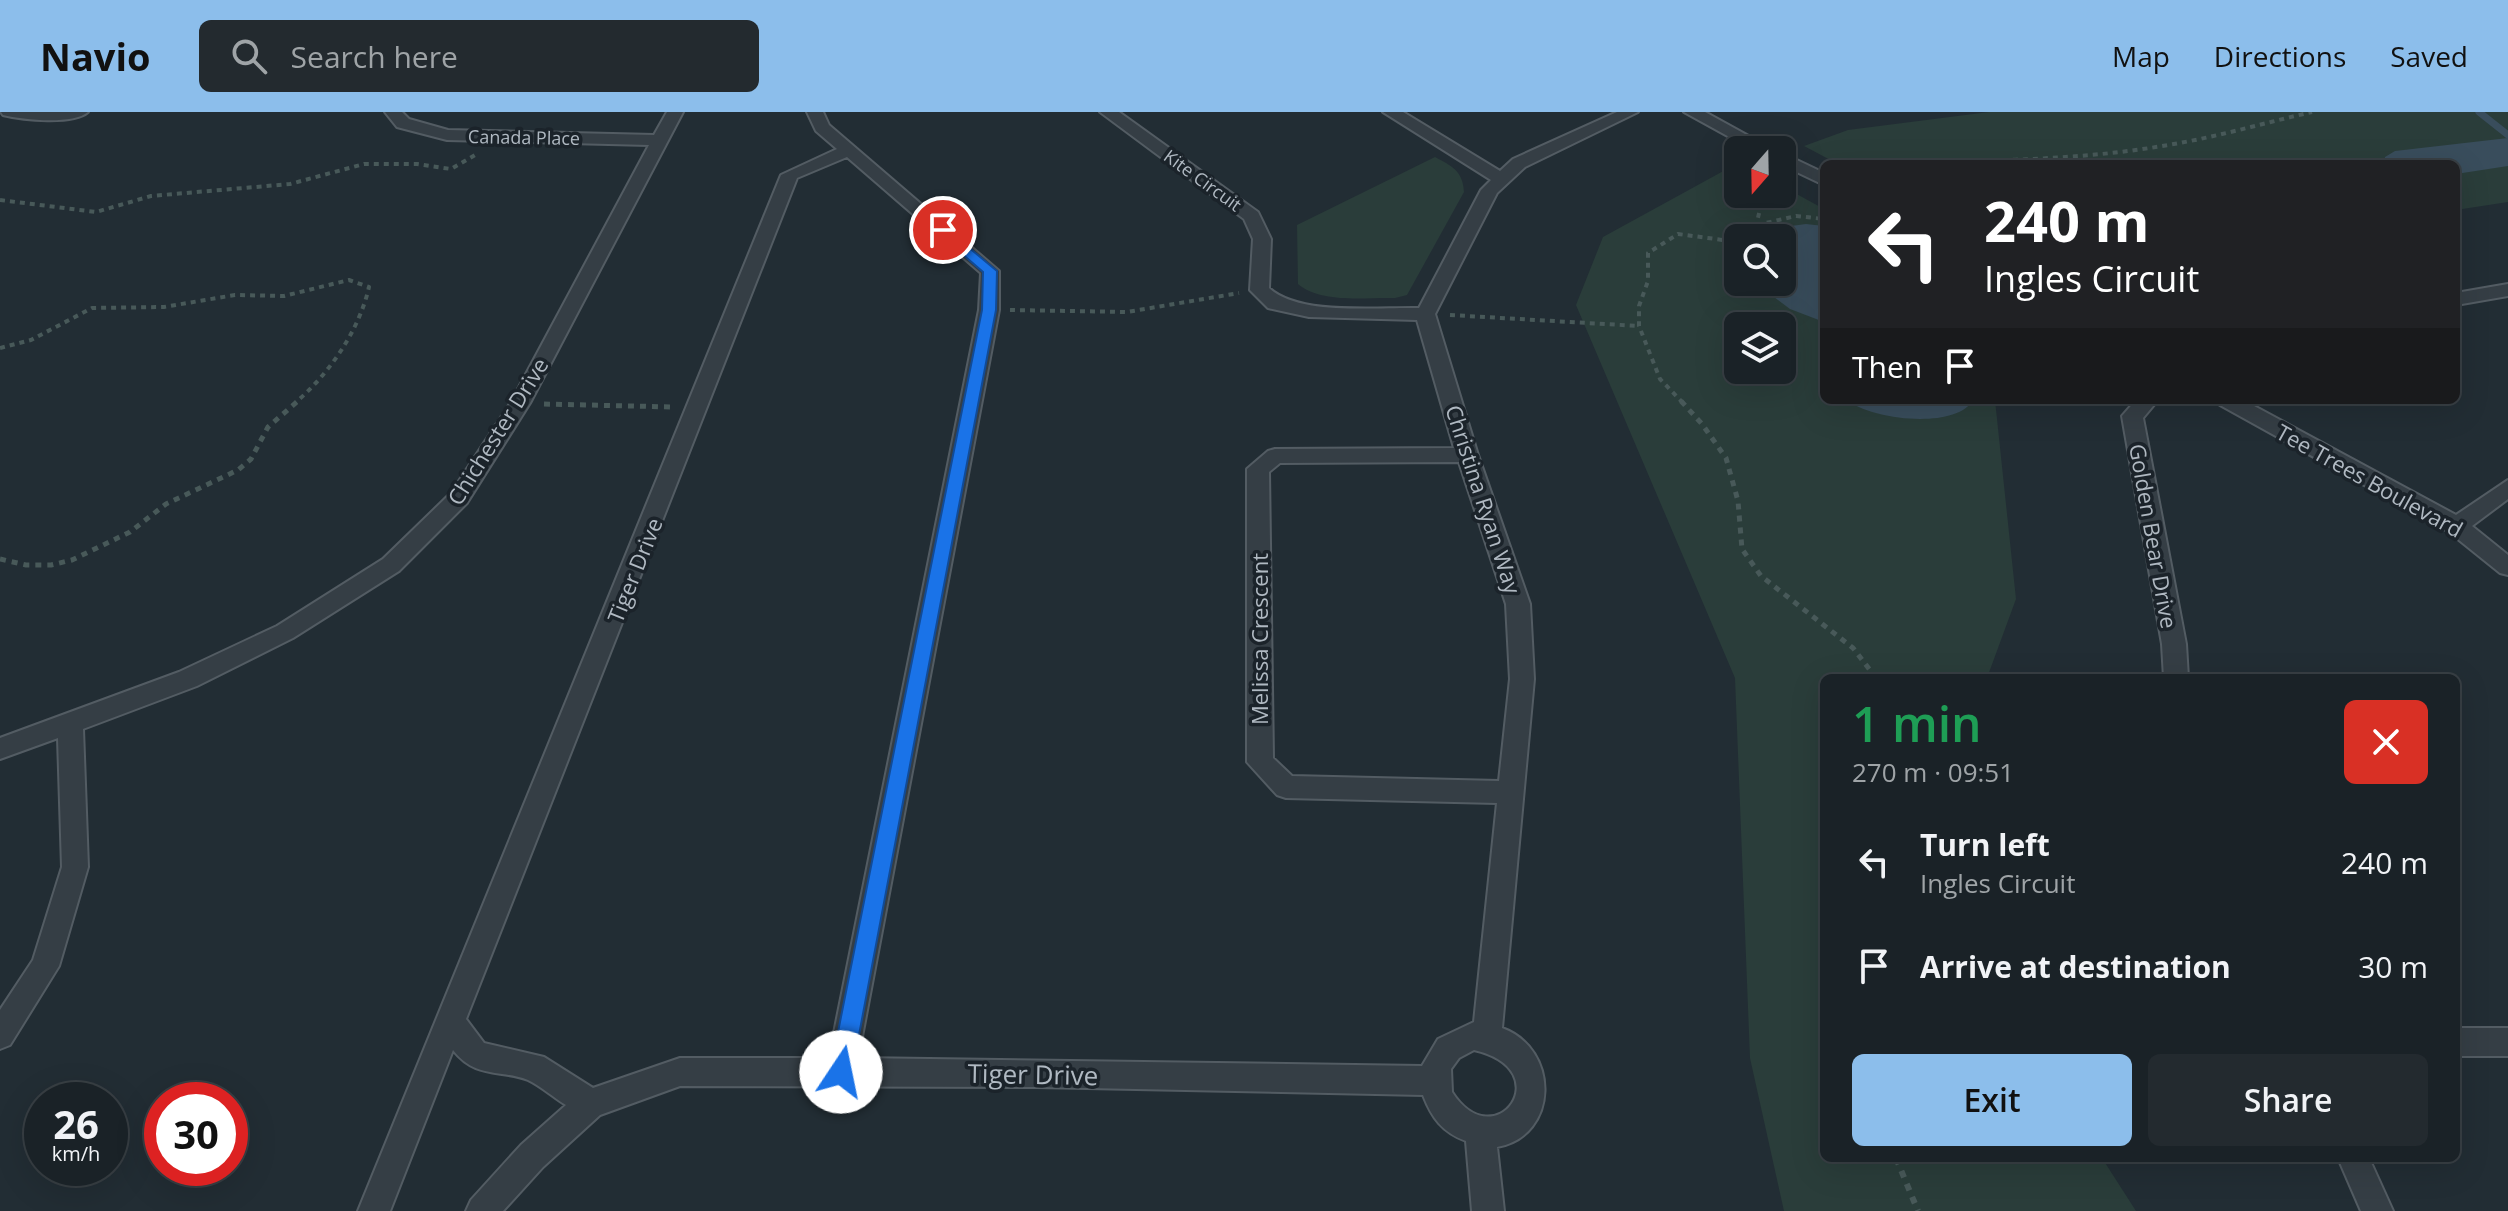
<!DOCTYPE html>
<meta charset="utf-8">
<style>
:root{--surface:#1a2227;--page:#232a2f;--text:#f1f3f6;--muted:#9fa4a7;--line:#383f44;--accent:#8cbeeb}
body{margin:0;font-family:"Open Sans",sans-serif;background:var(--page);color:var(--text);height:100vh;display:flex;flex-direction:column;font-size:30px;white-space:nowrap}
*{box-sizing:border-box;margin:0}
p{font-size:26px;color:var(--muted)}
.icon{flex:none;width:44px;height:44px;fill:none;stroke:currentColor;stroke-width:2;stroke-linecap:round;stroke-linejoin:round}
.map{position:relative;flex:1;overflow:hidden}
.details{position:absolute;left:1820px;top:562px;width:640px;height:488px;display:flex;flex-direction:column;background:var(--surface);border-radius:12px;box-shadow:0 8px 32px #0002,0 0 0 2px var(--line)}
.details>*{flex:none}
.top-card{position:absolute;left:1820px;top:48px;width:640px;height:244px;border-radius:12px;box-shadow:0 8px 32px #0002,0 0 0 2px var(--line);background:#202124;color:#fff;overflow:hidden}
.needle{width:52px;rotate:200deg}
.controls{position:absolute;left:1724px;top:24px;display:grid;gap:16px}
.controls a{display:grid;place-items:center;width:72px;height:72px;border-radius:12px;background:var(--surface);box-shadow:0 8px 32px #0002,0 0 0 2px var(--line);font-size:40px}
.speed{position:absolute;left:24px;top:970px;display:flex;gap:16px;font-size:40px;font-weight:700;text-align:center}
.speed>*{display:grid;place-content:center;width:104px;height:104px;border-radius:50%;background:var(--surface);box-shadow:0 8px 32px #0002,0 0 0 2px var(--line);line-height:1}
.speed small{font-size:20px;font-weight:400}
.speed .limit{border:12px solid #d22;background:#fff;color:#111}
.pin{position:absolute;display:grid;place-items:center;width:68px;height:68px;color:#fff;margin:-34px;border:4px solid #fff;border-radius:50%;box-shadow:0 2px 8px #0007}
.me{position:absolute;width:88px;margin:-44px;rotate:11deg;stroke-linejoin:round;filter:drop-shadow(0 0 6px #0008)}
.turn{display:flex;align-items:center;gap:28px;height:168px;padding:0 32px;font-size:36px}
.turn .icon{width:104px;height:104px;stroke-width:2.5}
.turn b{display:block;font-size:56px;line-height:68px}
.then{display:flex;align-items:center;height:76px;padding:0 32px;background:#0003;gap:16px;font-size:30px}
.round{display:grid;place-items:center;flex:none;width:84px;height:84px;border-radius:12px;background:var(--page)}
.overview{display:flex;align-items:center;justify-content:space-between;height:136px;padding:0 32px}
h1{font-size:48px;font-weight:600;line-height:60px;color:#1e9e55}
.button{display:flex;gap:16px;margin-top:auto;padding:16px 32px}
.button a{flex:1;height:92px;border-radius:12px;background:var(--accent);color:#111;font-size:32px;font-weight:600;line-height:92px;text-align:center}
.button a+a{background:var(--page);color:var(--text)}
ul{padding:0;list-style:none}
li{display:flex;align-items:center;gap:24px;height:104px;padding:0 32px}
li div{flex:1}
li b{display:block;font-size:30px}
li em{font-style:normal}
header{display:flex;align-items:center;gap:48px;box-sizing:border-box;height:112px;padding:0 40px;background:var(--accent);color:#111}
header strong{font-size:38px}
nav{display:flex;gap:44px;margin-inline-start:auto;font-size:28px}
.search{width:560px;height:72px;background:var(--page);display:flex;align-items:center;gap:20px;box-sizing:border-box;padding:0 28px;border-radius:12px;color:var(--muted);font-size:30px}
.map>svg:first-child{display:block}
.green{fill:#2a3d3a;fill-rule:evenodd}
.water{fill:#394d5c}
.lines{fill:none;stroke-linecap:round;stroke-linejoin:round}
.stream{stroke:#394d5c;stroke-width:7}
.minor-casing{stroke:#535c63;stroke-width:4}
.path-far2{stroke:#485959;stroke-width:4;stroke-dasharray:5 5;stroke-linecap:butt}
.path-far1{stroke:#485959;stroke-width:5;stroke-dasharray:6 6;stroke-linecap:butt}
.path{stroke:#485959;stroke-width:6;stroke-dasharray:7 7;stroke-linecap:butt}
.minor{fill:#353e45;fill-rule:evenodd}
.route{fill:#1a73e8;stroke:#114b97;stroke-width:2}
.labels{text-anchor:middle;dominant-baseline:central;stroke-width:7;stroke-linejoin:round;paint-order:stroke}
.far-street-label{font-size:18px;fill:#b0b9c2;stroke:#1b232a}
.street-label{font-size:22px;fill:#b0b9c2;stroke:#1b232a}
.near-street-label{font-size:26px;fill:#b0b9c2;stroke:#1b232a}
</style>
<header>
<strong>Navio</strong>
<div class="search"><svg class="icon" aria-label="search" viewBox="0 0 24 24"><circle cx="10" cy="10" r="6"/><path d="M15 15l6 6"/></svg>Search here</div>
<nav><a>Map</a><a>Directions</a><a>Saved</a></nav>
</header>
<div class="map">
<svg width="2508" height="1099" viewBox="0 0 2508 1099">
<rect width="100%" height="100%" fill="#222d34"/>
<g class="green">
<polygon points="1989,0 2508,0 2508,90 2456,98 2456,52 1838,52 1804,34 1848,18"/>
<path d="M1435 45C1452 54 1463 59 1464 80L1407 183 1395 186C1365 185 1322 192 1298 172L1297 113Z"/>
<path d="M1738 51V82H1782V74L1824 97V288H1995L2016 487 1987 566H1824V1046H2102L2136 1099H1784L1750 946 1735 566 1576 193 1603 125ZM1738 126H1782V170H1738ZM1738 214H1782V258H1738Z"/>
</g>
<g class="water">
<polygon points="2508,26 2508,54 2456,62 2456,52 2384,52 2385,45 2395,39"/>
<polygon points="1806,112 1824,114 1824,210 1790,197 1766,179 1767,170 1782,170 1782,126 1770,126 1791,114"/>
<path d="M1847 288H1973C1956 318 1871 308 1847 288Z"/>
</g>
<g class="lines">
<polyline class="stream" points="2479,0 2508,23"/>
<defs>
<g id="minor">
<path d="M1 0H88C73 13 23 8 3 3Z"/>
<polygon points="385,0 402,0 409,7 448,18 654,23 667,0 683,0 530,291 467,391 399,459 293,526 197,574 83,617 88,755 59,854 10,933 0,937 0,898 33,848 62,755 58,626 0,647 0,626 179,560 277,514 383,447 451,381 511,290 649,33 447,28 397,15"/>
<path d="M807 0H823L829 13 999 159V198L858 946 1422 954 1438 927 1474 910 1497 691 1286 686 1277 683 1247 650V357L1268 339 1275 337 1454 336 1417 208 1309 205 1268 196 1250 178 1253 127 1244 107 1100 0H1119L1258 100 1271 127 1269 176C1300 204 1377 195 1419 196L1481 78 1491 68 1383 0H1403L1500 59 1513 47 1617 0H1638L1525 55 1497 81 1435 202 1478 343 1530 492 1534 567 1502 916C1560 937 1559 1024 1497 1035L1504 1099H1472L1466 1029C1442 1020 1432 1006 1423 983L1037 975 680 974 600 1003 543 1055 503 1099H466L471 1088 521 1033 566 993C554 986 541 974 528 968 499 957 476 967 453 938L390 1099H358L781 63 837 37 816 19ZM847 45 981 161 979 198 829 946H680L593 976 544 945 484 931 466 907 797 66ZM1459 350 1506 492 1510 567 1499 669 1292 664 1273 646 1269 360 1280 351ZM1474 938C1561 958 1495 1047 1452 980L1451 957 1459 946Z"/>
<polygon points="1684,0 1705,0 1774,38 1753,38"/>
<polygon points="1782,41 1824,61 1824,73 1782,53"/>
<polygon points="2508,172 2508,184 2456,193 2456,181"/>
<polygon points="2136,288 2158,288 2143,306 2186,532 2188,566 2164,566 2162,532 2122,304"/>
<polygon points="2217,288 2243,288 2456,403 2508,368 2508,387 2472,414 2508,443 2508,463 2500,461 2449,420 2220,293"/>
<rect x="2456" y="916" width="52" height="28"/>
<polygon points="2338,1046 2369,1046 2393,1099 2361,1099"/>
</g>
</defs>
<use href="#minor" class="minor-casing"/>
<g class="path-far2">
<path d="M1893 52C1984 48 2078 49 2168 33 2217 25 2264 11 2312 0"/>
<polyline points="1782,79 1801,78"/>
<polyline points="0,88 96,100 151,84 290,72 364,52 417,52 451,57 475,43"/>
<polyline points="1757,113 1796,104 1824,107"/>
<polyline points="1010,198 1127,200 1239,181"/>
<polyline points="1450,203 1639,214"/>
<path d="M0 236 31 228 92 196 164 195 235 183 284 184 349 168 369 175C359 219 329 262 295 291"/>
<polyline points="1683,291 1660,267 1639,214 1639,194 1648,169 1648,141 1678,122 1723,128 1756,114 1762,89 1774,82"/>
</g>
<g class="path-far1">
<polyline points="1681,289 1702,312 1726,346 1738,389 1742,437 1761,464 1853,536 1876,566"/>
<polyline points="544,292 674,295"/>
<polyline points="0,447 26,453 51,453 72,448 130,420 166,392 238,358 251,347 268,315 298,289"/>
</g>
<polyline class="path" points="1896,1046 1918,1099"/>
<use href="#minor" class="minor"/>
</g>
<polygon class="route" points="943,114 997,159 996,198 852,960 849,968 841,971 833,968 830,960 982,198 983,160 938,121 938,115"/>
<g class="labels">
<g class="far-street-label">
<text transform="translate(524 25) rotate(1)">Canada Place</text>
<text transform="translate(1203 68) rotate(36)">Kite Circuit</text>
</g>
<g class="street-label">
<text transform="translate(497 319) rotate(-58)">Chichester Drive</text>
<text transform="translate(2370 368) rotate(29)">Tee Trees Boulevard</text>
<text transform="translate(1484 387) rotate(72)">Christina Ryan Way</text>
<text transform="translate(2154 424) rotate(80)">Golden Bear Drive</text>
<text transform="translate(634 458) rotate(-68)">Tiger Drive</text>
<text transform="translate(1259 527) rotate(-90)">Melissa Crescent</text>
</g>
<g class="near-street-label">
<text transform="translate(1033 962) rotate(1)">Tiger Drive</text>
</g>
</g>
</svg>
<div class="controls">
<a><svg class="needle" viewBox="-14 -14 28 28"><path d="M0-13l5 13h-10z" fill="#e53935"/><path d="M0 13l5-13h-10z" fill="#9fa4a7"/></svg></a>
<a><svg class="icon" aria-label="search" viewBox="0 0 24 24"><circle cx="10" cy="10" r="6"/><path d="M15 15l6 6"/></svg></a>
<a><svg class="icon" aria-label="layers" viewBox="0 0 24 24"><path d="M12 4l9 5-9 5-9-5zM3 14l9 5 9-5"/></svg></a>
</div>
<div class="speed"><div>26<small>km/h</small></div><div class="limit">30</div></div>
<div class="pin" style="left:943px;top:118px;background:#d93025"><svg class="icon" aria-label="arrive" viewBox="0 0 24 24"><path d="M6 21V4h12l-3 4 3 4H6"/></svg></div>
<svg class="me" style="left:841px;top:960px" viewBox="-20 -20 40 40"><circle r="19" fill="#fff"/><path d="M0-13L10 11 0 6-10 11z" fill="#1a73e8"/></svg>
<div class="top-card">
<div class="turn"><svg class="icon" aria-label="left" viewBox="0 0 24 24"><path d="M17 20v-9H6M10 6l-5 5 5 5"/></svg><div><b>240 m</b>Ingles Circuit</div></div>
<div class="then">Then<svg class="icon" aria-label="arrive" viewBox="0 0 24 24"><path d="M6 21V4h12l-3 4 3 4H6"/></svg></div>
</div>
<section class="details">
<div class="overview"><div><h1>1 min</h1><p>270 m · 09:51</p></div><a class="round" style="background:#d93025;color:#fff"><svg class="icon" aria-label="close" viewBox="0 0 24 24"><path d="M6 6l12 12M18 6L6 18"/></svg></a></div>
<ul>
<li><svg class="icon" aria-label="left" viewBox="0 0 24 24"><path d="M17 20v-9H6M10 6l-5 5 5 5"/></svg><div><b>Turn left</b><p>Ingles Circuit</p></div><em>240 m</em></li>
<li><svg class="icon" aria-label="arrive" viewBox="0 0 24 24"><path d="M6 21V4h12l-3 4 3 4H6"/></svg><div><b>Arrive at destination</b></div><em>30 m</em></li>
</ul>
<div class="button"><a>Exit</a><a>Share</a></div>
</section>
</div>
